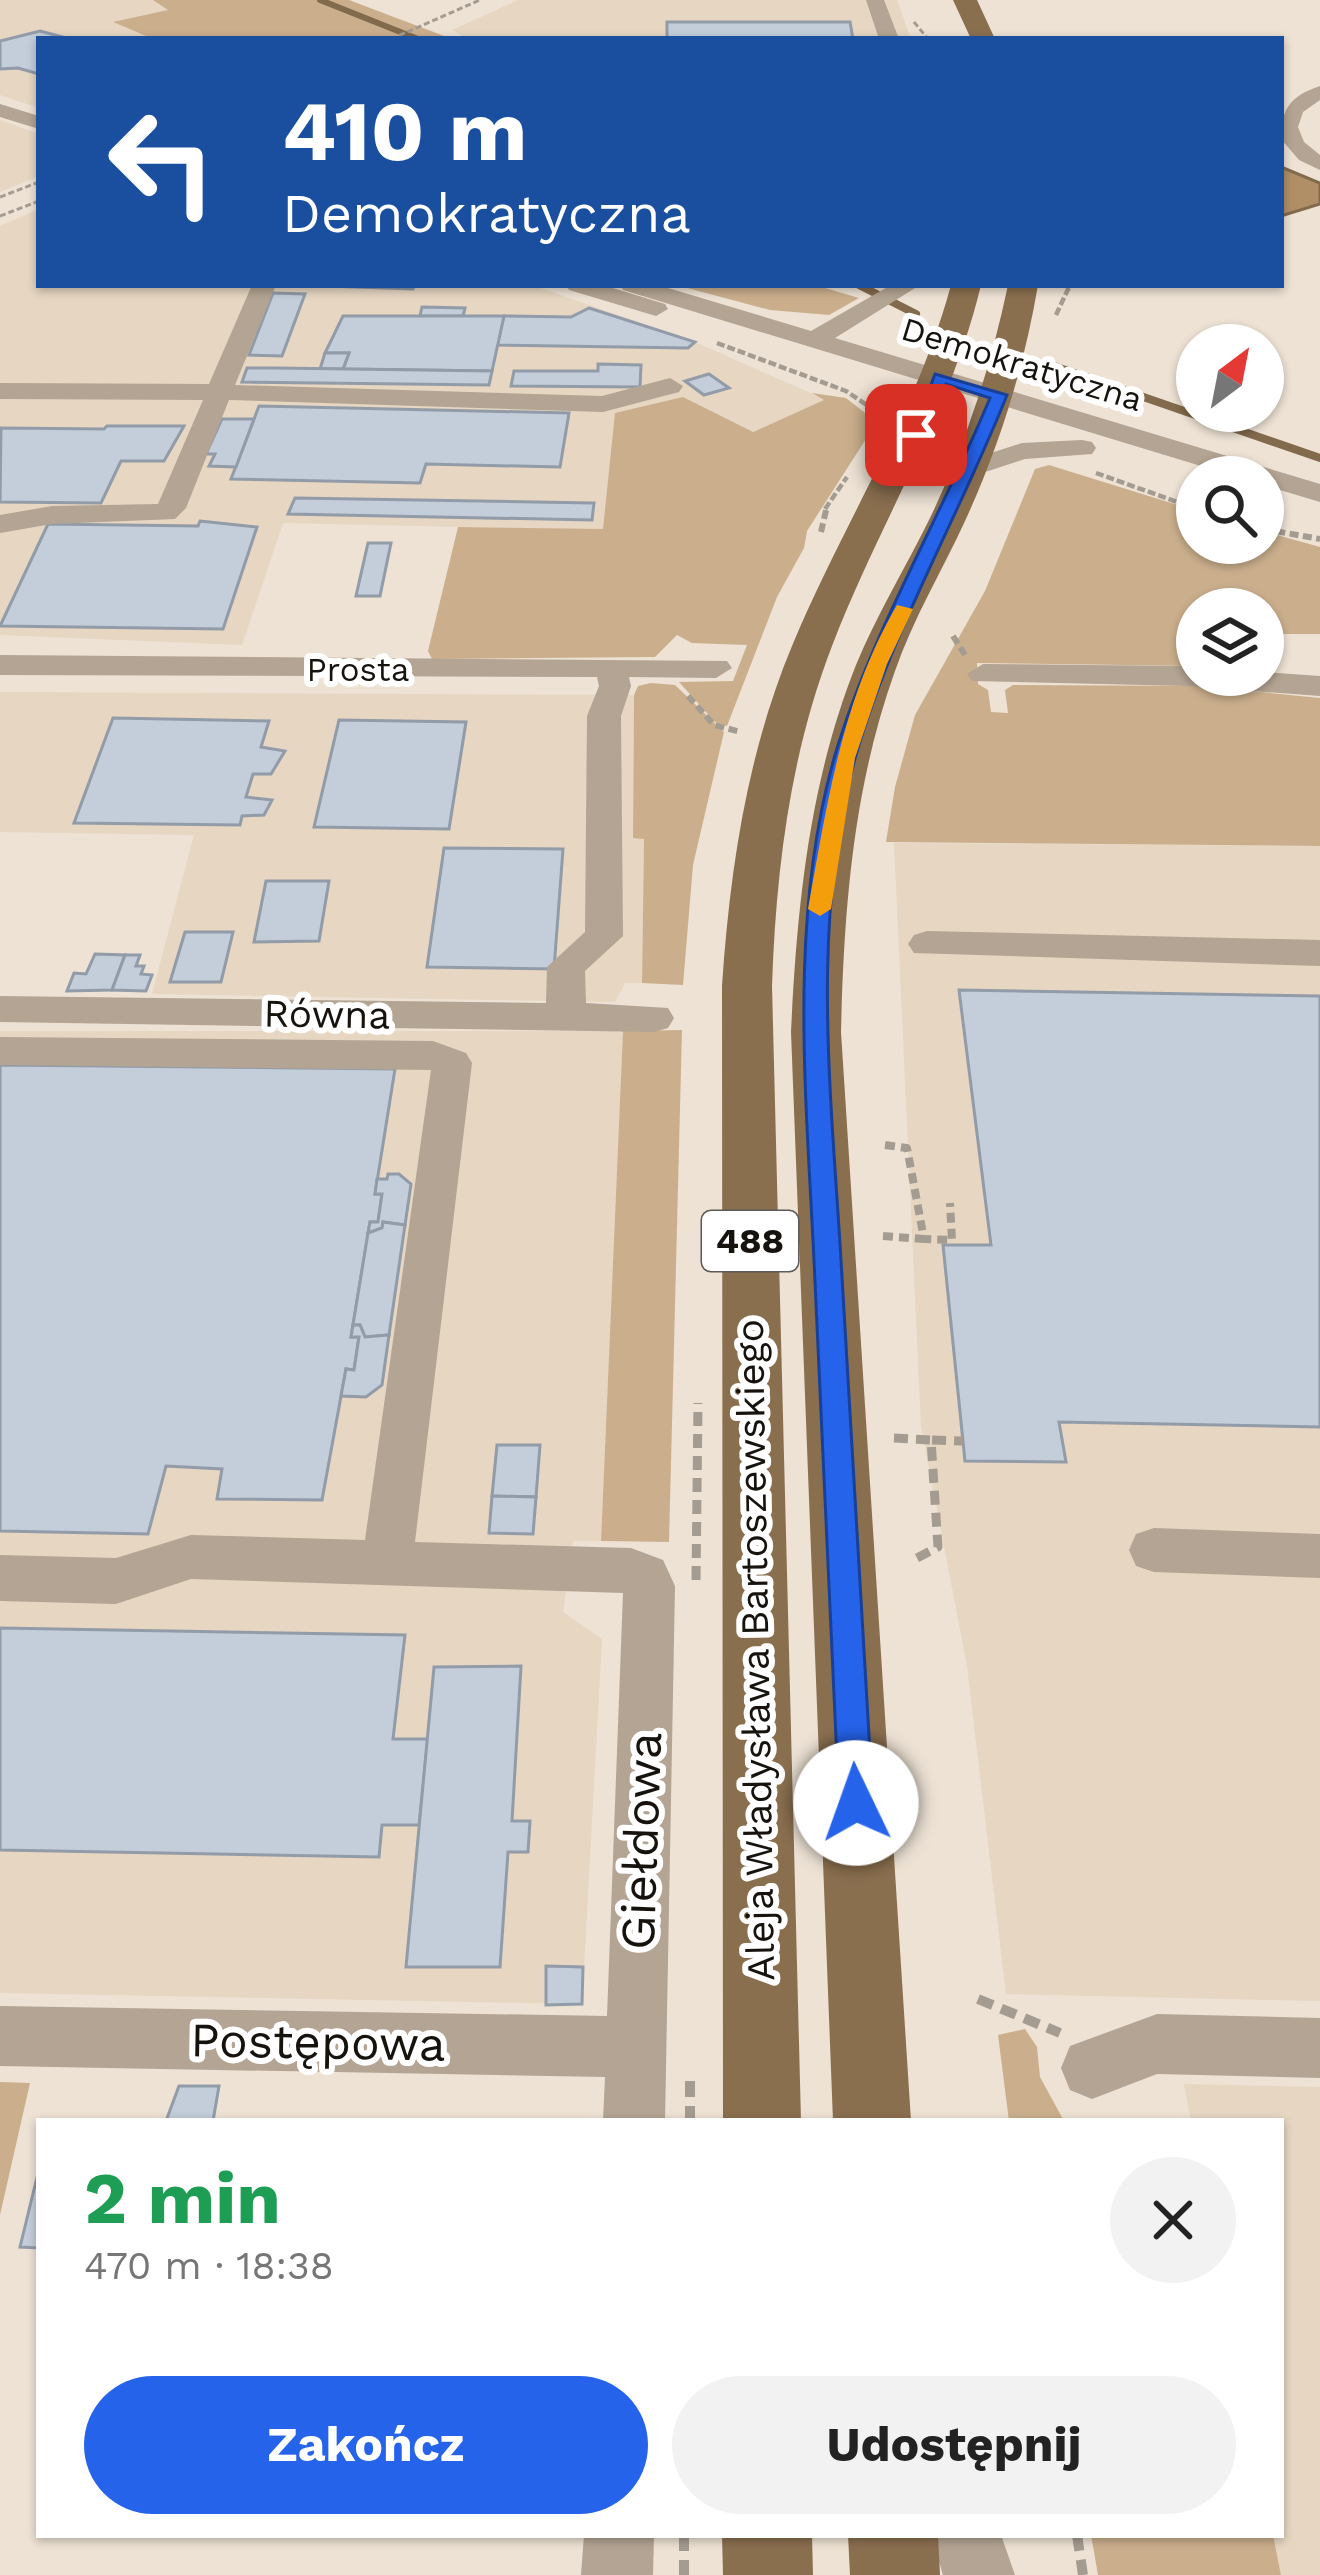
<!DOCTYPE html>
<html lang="pl">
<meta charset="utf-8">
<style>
:root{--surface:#fff;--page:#f2f2f2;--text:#222;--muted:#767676;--accent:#2563eb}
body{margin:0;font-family:"Work Sans",sans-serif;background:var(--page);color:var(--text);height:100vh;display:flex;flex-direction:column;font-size:45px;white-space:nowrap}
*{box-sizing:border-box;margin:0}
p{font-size:39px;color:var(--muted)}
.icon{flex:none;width:66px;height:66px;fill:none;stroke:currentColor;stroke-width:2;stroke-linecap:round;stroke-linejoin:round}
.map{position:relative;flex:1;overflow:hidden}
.panel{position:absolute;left:36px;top:2118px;width:1248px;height:420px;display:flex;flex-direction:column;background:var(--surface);border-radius:0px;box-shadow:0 3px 9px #0004}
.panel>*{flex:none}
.top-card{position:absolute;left:36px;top:36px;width:1248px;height:252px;border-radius:0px;box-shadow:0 3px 9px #0004;background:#1a4fa0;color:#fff;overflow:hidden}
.needle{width:78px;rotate:32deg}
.controls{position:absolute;left:1176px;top:324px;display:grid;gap:24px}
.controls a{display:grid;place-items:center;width:108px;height:108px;border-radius:50%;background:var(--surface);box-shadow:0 3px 9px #0004;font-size:60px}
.pin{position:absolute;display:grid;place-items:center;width:102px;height:102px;color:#fff;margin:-51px;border-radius:24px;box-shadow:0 6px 18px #0006}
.me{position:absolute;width:132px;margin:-66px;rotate:357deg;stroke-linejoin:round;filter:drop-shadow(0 0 9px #0008)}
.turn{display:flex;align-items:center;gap:42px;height:252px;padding:0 48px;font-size:54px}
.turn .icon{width:156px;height:156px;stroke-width:2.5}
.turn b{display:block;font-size:84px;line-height:102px}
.round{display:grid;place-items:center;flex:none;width:126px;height:126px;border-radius:63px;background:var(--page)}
.overview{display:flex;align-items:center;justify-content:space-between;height:204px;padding:0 48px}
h1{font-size:72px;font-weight:700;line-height:90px;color:#1e9e55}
.action{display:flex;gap:24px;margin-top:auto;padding:24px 48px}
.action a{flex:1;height:138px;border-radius:72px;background:var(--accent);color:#fff;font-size:48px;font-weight:700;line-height:138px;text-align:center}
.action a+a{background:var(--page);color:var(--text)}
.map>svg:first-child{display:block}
.built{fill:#e6d6c2}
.green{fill:#cbaf8d}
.water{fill:#b08f67;stroke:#826a4c;stroke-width:3}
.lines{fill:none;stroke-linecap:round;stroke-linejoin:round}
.stream-far1{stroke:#826a4c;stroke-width:6}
.stream{stroke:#826a4c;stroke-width:8}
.building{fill:#c4cedb;stroke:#929ba8;stroke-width:3}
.path-far5{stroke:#a59c91;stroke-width:3;stroke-dasharray:6 3;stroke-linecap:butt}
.path-far4{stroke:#a59c91;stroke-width:4.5;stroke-dasharray:8 3;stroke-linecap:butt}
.path-far3{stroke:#a59c91;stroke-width:6;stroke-dasharray:9 4.5;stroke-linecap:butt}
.path-far2{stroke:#a59c91;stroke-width:8;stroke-dasharray:10 6;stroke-linecap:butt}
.path-far1{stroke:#a59c91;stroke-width:9;stroke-dasharray:14 8;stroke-linecap:butt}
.path{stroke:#a59c91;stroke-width:10;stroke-dasharray:16 9;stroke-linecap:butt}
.minor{fill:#b3a493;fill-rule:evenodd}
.major{fill:#8a6f4f;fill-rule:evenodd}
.route{fill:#2563eb;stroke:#184099;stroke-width:3}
.slow{fill:#f59e0b}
.labels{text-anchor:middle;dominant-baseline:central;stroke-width:12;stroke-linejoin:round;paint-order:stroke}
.far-street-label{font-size:33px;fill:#16120d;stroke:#fff}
.shield{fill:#fff;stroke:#5c5956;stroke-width:3}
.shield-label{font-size:36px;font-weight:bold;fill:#16120d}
.street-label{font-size:39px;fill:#16120d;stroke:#fff}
.near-street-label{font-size:48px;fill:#16120d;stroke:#fff}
</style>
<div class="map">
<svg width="1320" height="2575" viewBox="0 0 1320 2575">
<rect width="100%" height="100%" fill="#ede2d4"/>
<g class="built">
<polygon points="0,0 153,0 169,10 115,23 153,39 39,39 39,108 0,95"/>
<polygon points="518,0 897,0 911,39 468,39 452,30"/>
<polygon points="0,120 39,134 39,176 0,192"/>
<polygon points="39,209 39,285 532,285 695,342 826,400 752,432 683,397 603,530 283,523 242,645 0,635 0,226"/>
<polygon points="0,692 634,695 633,837 644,838 642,983 625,983 615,1002 152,994 194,835 0,832"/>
<polygon points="894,843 1320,846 1320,2001 1006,1994 967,1666 921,1426"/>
<polygon points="0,1031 623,1031 601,1541 573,1541 563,1612 602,1639 582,2004 0,1993"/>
<polygon points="1184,2084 1320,2087 1320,2575 1281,2575 1273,2535 1281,2535 1281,2121 1191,2121"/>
</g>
<g class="green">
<polygon points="153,0 349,0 452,39 153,39 113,22 168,10"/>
<polygon points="676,285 815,285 859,298 829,315 770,310"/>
<polygon points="812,393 846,398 874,420 873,428 807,531 804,548 777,597 727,726 715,722 679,682 733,681 747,645 692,643 677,635 655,657 432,659 428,651 458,527 603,529 615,413 683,397 753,432 824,400"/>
<polygon points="1049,465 1197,511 1197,543 1263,543 1263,531 1320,547 1320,634 1263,634 1263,609 1197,609 1197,666 977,663 978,684 988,690 991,712 1008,713 1005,690 1013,685 1202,686 1320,698 1320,846 886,842 895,787 915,715 985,591 1035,469"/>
<polygon points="651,683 675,685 724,732 693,865 683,985 642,983 644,839 633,838 634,695 638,686"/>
<polygon points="682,1030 669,1542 601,1541 623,1031"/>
<polygon points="1025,2029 1037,2047 1040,2077 1064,2121 1009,2121 998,2035"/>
<polygon points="0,2082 30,2083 0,2215"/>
<polygon points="1091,2535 1273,2535 1281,2575 1098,2575"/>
</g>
<polygon class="water" points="1281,167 1320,183 1320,204 1281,216"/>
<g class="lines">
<polyline class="stream-far1" points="320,0 418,39"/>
<g class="stream">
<polyline points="859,285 916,314"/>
<polyline points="1051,365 1320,458"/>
</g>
</g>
<g class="building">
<polygon points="667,22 850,22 853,39 667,39"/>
<polygon points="40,31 70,39 39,39 39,74 18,68 0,69 0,41"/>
<polygon points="296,285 415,285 413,289"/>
<polygon points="273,293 305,294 282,356 249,355"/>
<polygon points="422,307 465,308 463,316 420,316"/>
<polygon points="589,308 695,342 688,348 497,345 504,316 571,317"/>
<polygon points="343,316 504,316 492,371 343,369 349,353 325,353"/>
<polygon points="325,353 349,353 343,369 320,369"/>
<polygon points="598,364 641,365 640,387 511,386 514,371 598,371"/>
<polygon points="247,368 276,368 492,371 489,385 242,382"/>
<polygon points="709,374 729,388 704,395 685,381"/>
<polygon points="259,406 569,413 560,467 426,464 420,483 231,479"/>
<polygon points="222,419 254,419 236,467 209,466 215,454 206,454"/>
<polygon points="107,426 184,426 164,461 121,461 101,503 0,502 1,428 104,429"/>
<polygon points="295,498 592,503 594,503 592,520 288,514"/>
<polygon points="200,521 257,527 223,629 0,626 48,524 198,526"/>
<polygon points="368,543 391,543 380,596 356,596"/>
<polygon points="113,718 269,721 261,747 285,751 271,774 253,774 246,797 272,800 264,815 242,816 240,825 74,823"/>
<polygon points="339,720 466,722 449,829 314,827"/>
<polygon points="444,848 563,849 554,969 427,967"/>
<polygon points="266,881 329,881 319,941 254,942"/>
<polygon points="185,932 233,932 221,982 170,982"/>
<polygon points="95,954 125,955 112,990 67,991 74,973 86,974"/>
<polygon points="125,955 140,955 136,966 144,966 141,974 152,975 146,991 112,990"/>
<polygon points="959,990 1320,996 1320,1427 1059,1422 1066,1462 965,1461 943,1245 991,1245"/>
<polygon points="0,1065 395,1069 375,1194 382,1194 378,1222 370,1222 351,1337 359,1337 354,1370 346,1369 322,1500 217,1499 222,1469 166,1466 148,1534 0,1531"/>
<polygon points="388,1174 399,1174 411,1184 405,1225 383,1222 382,1228 368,1233 370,1222 378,1222 382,1194 375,1194 377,1179 387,1179"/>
<polygon points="383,1222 405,1225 389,1335 365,1337 360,1325 353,1325 368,1233 382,1228"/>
<polygon points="353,1325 360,1325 365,1337 389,1335 382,1385 366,1397 341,1396 346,1369 354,1370 359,1337 351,1337"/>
<polygon points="497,1445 540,1445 536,1497 492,1496"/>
<polygon points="492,1496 536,1497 533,1534 489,1533"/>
<polygon points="0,1628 405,1635 393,1739 428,1739 419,1825 382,1825 379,1857 0,1850"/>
<polygon points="521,1666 512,1821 530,1821 528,1852 508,1852 500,1967 406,1967 434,1667"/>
<polygon points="546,1966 583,1967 582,2004 546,2005"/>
<polygon points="179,2086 219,2086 213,2121 166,2121"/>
<polygon points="39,2169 39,2248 20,2247"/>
</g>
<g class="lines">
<g class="path-far5">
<polyline points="914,22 928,39"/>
<polyline points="391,39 480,0"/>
<polyline points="0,197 39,182"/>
<polyline points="0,216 39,201"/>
</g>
<g class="path-far4">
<polyline points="1056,315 1070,285"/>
<polyline points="717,343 846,391 883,416"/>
<polyline points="1096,473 1197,509"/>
<polyline points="825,509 847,477"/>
</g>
<g class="path-far3">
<polyline points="1190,506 1197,509"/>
<polyline points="1263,529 1320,539"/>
<polyline points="821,532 827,506"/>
<polyline points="953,636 965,655"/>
<polyline points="688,696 714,725 741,732"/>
</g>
<g class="path-far2">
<polyline points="885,1145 907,1148 924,1239 952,1240 950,1203"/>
<polyline points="883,1236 924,1239"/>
</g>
<g class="path-far1">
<polyline points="894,1438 931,1440"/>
<polyline points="917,1558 938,1547 931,1440 963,1441"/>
<polyline points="696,1580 698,1403"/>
</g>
<g class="path">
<polyline points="978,1999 1060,2033"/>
<polyline points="690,2081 690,2121"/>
<polyline points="684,2535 684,2575"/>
<polyline points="1077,2535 1083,2575"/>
</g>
<g class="minor">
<polygon points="866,0 884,0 899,39 879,39"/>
<path d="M1320 86V100L1303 112 1298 127 1304 142 1320 155V170L1299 160 1281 139C1281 109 1290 96 1320 86Z"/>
<polygon points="0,104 39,116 39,129 0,117"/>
<polygon points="252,285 276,285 235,385 602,396 670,378 683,386 679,392 603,412 229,400 186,508 175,519 52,524 0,533 0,515 52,506 158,504 203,400 0,399 0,383 209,384"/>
<polygon points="566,285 603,285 665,304 668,309 656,316 569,290"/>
<polygon points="620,285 658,285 811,331 891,285 920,285 835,338 1320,484 1320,502 1263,485 1263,477 1237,477 623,290"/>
<polygon points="1082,440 1092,442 1096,448 1092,454 1025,459 970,477 956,469 960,463 1022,443"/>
<polygon points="0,655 727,661 732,668 716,678 629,677 631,686 621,716 623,936 585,971 586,1003 668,1008 674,1018 668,1028 654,1032 0,1022 0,996 546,1003 547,967 585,932 587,716 599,686 597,677 0,675"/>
<polygon points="983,664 1187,666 1197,667 1197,675 1263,672 1320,676 1320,696 1187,686 972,681 967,674"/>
<polygon points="927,931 1320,940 1320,966 914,953 908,944 914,935"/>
<polygon points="0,1037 433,1041 466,1053 472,1063 415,1542 631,1548 663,1560 675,1586 665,2121 603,2121 605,2077 0,2066 0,2006 607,2016 623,1593 191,1579 116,1604 0,1601 0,1555 116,1558 191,1535 365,1540 431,1070 0,1065"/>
<polygon points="1154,1528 1320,1534 1320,1578 1154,1572 1136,1566 1129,1550 1136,1534"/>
<polygon points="1157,2014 1320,2018 1320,2078 1157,2074 1092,2099 1070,2090 1061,2068 1070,2046"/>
<polygon points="584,2535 654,2535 653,2575 581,2575"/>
<polygon points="931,2535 1001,2535 1015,2575 943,2575"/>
</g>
<g class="major">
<polygon points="953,0 977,0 995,39 971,39"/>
<path d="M951 285H981C950 414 879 523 832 646 790 755 776 870 772 986L801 2121H723L722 986C730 869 747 754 792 646 843 523 916 414 951 285Z"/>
<path d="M1008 285H1038C1024 367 1000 445 965 521 942 571 913 619 895 671 853 788 844 909 841 1032L911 2121H833L791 1032C797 907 809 783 856 665 877 614 906 567 930 518 966 443 991 366 1008 285Z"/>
<polygon points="722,2535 812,2535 813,2575 723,2575"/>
<polygon points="848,2535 938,2535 940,2575 850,2575"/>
</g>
</g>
<path class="route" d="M935 374 1007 395C959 516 892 630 856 755 810 918 831 1093 841 1260 852 1441 862 1622 873 1803L868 1815 856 1820 844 1815 839 1803C831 1622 822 1441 814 1260 806 1093 788 918 835 755 872 631 941 517 990 398L946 384 925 435 911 439Z"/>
<path class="slow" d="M897 605 913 609 887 664 855 758 831 909 820 916 808 909C827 804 842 699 897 605Z"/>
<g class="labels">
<g class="far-street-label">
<text transform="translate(1022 364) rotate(17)">Demokratyczna</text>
<text x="358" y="669">Prosta</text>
</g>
<rect class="shield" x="702" y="1211" width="96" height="60" rx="9"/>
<g class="shield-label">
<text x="750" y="1241">488</text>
</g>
<g class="street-label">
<text transform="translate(327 1014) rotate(1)">Równa</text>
<text transform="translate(755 1650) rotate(-91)">Aleja Władysława Bartoszewskiego</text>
</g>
<g class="near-street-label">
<text transform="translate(641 1841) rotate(-88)">Giełdowa</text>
<text transform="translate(318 2042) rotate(1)">Postępowa</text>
</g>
</g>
</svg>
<div class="controls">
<a><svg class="needle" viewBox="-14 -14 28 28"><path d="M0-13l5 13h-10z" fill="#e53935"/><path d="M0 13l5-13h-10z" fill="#767676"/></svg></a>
<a><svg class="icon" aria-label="search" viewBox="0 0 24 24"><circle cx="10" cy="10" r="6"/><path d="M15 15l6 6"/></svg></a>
<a><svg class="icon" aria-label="layers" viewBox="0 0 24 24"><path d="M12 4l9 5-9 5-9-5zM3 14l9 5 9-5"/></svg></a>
</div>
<div class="pin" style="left:916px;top:435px;background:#d93025"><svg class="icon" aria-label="arrive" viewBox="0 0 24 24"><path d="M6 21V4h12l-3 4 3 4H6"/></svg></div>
<svg class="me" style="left:856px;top:1803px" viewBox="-20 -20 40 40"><circle r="19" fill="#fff"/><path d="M0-13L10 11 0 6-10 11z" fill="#2563eb"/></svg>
<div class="top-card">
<div class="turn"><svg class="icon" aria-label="left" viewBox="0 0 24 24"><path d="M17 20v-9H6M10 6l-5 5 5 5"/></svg><div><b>410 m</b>Demokratyczna</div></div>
</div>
<section class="panel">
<div class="overview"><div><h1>2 min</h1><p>470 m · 18:38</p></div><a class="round"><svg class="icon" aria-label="close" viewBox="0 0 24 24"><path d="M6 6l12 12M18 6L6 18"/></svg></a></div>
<div class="action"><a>Zakończ</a><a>Udostępnij</a></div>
</section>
</div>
